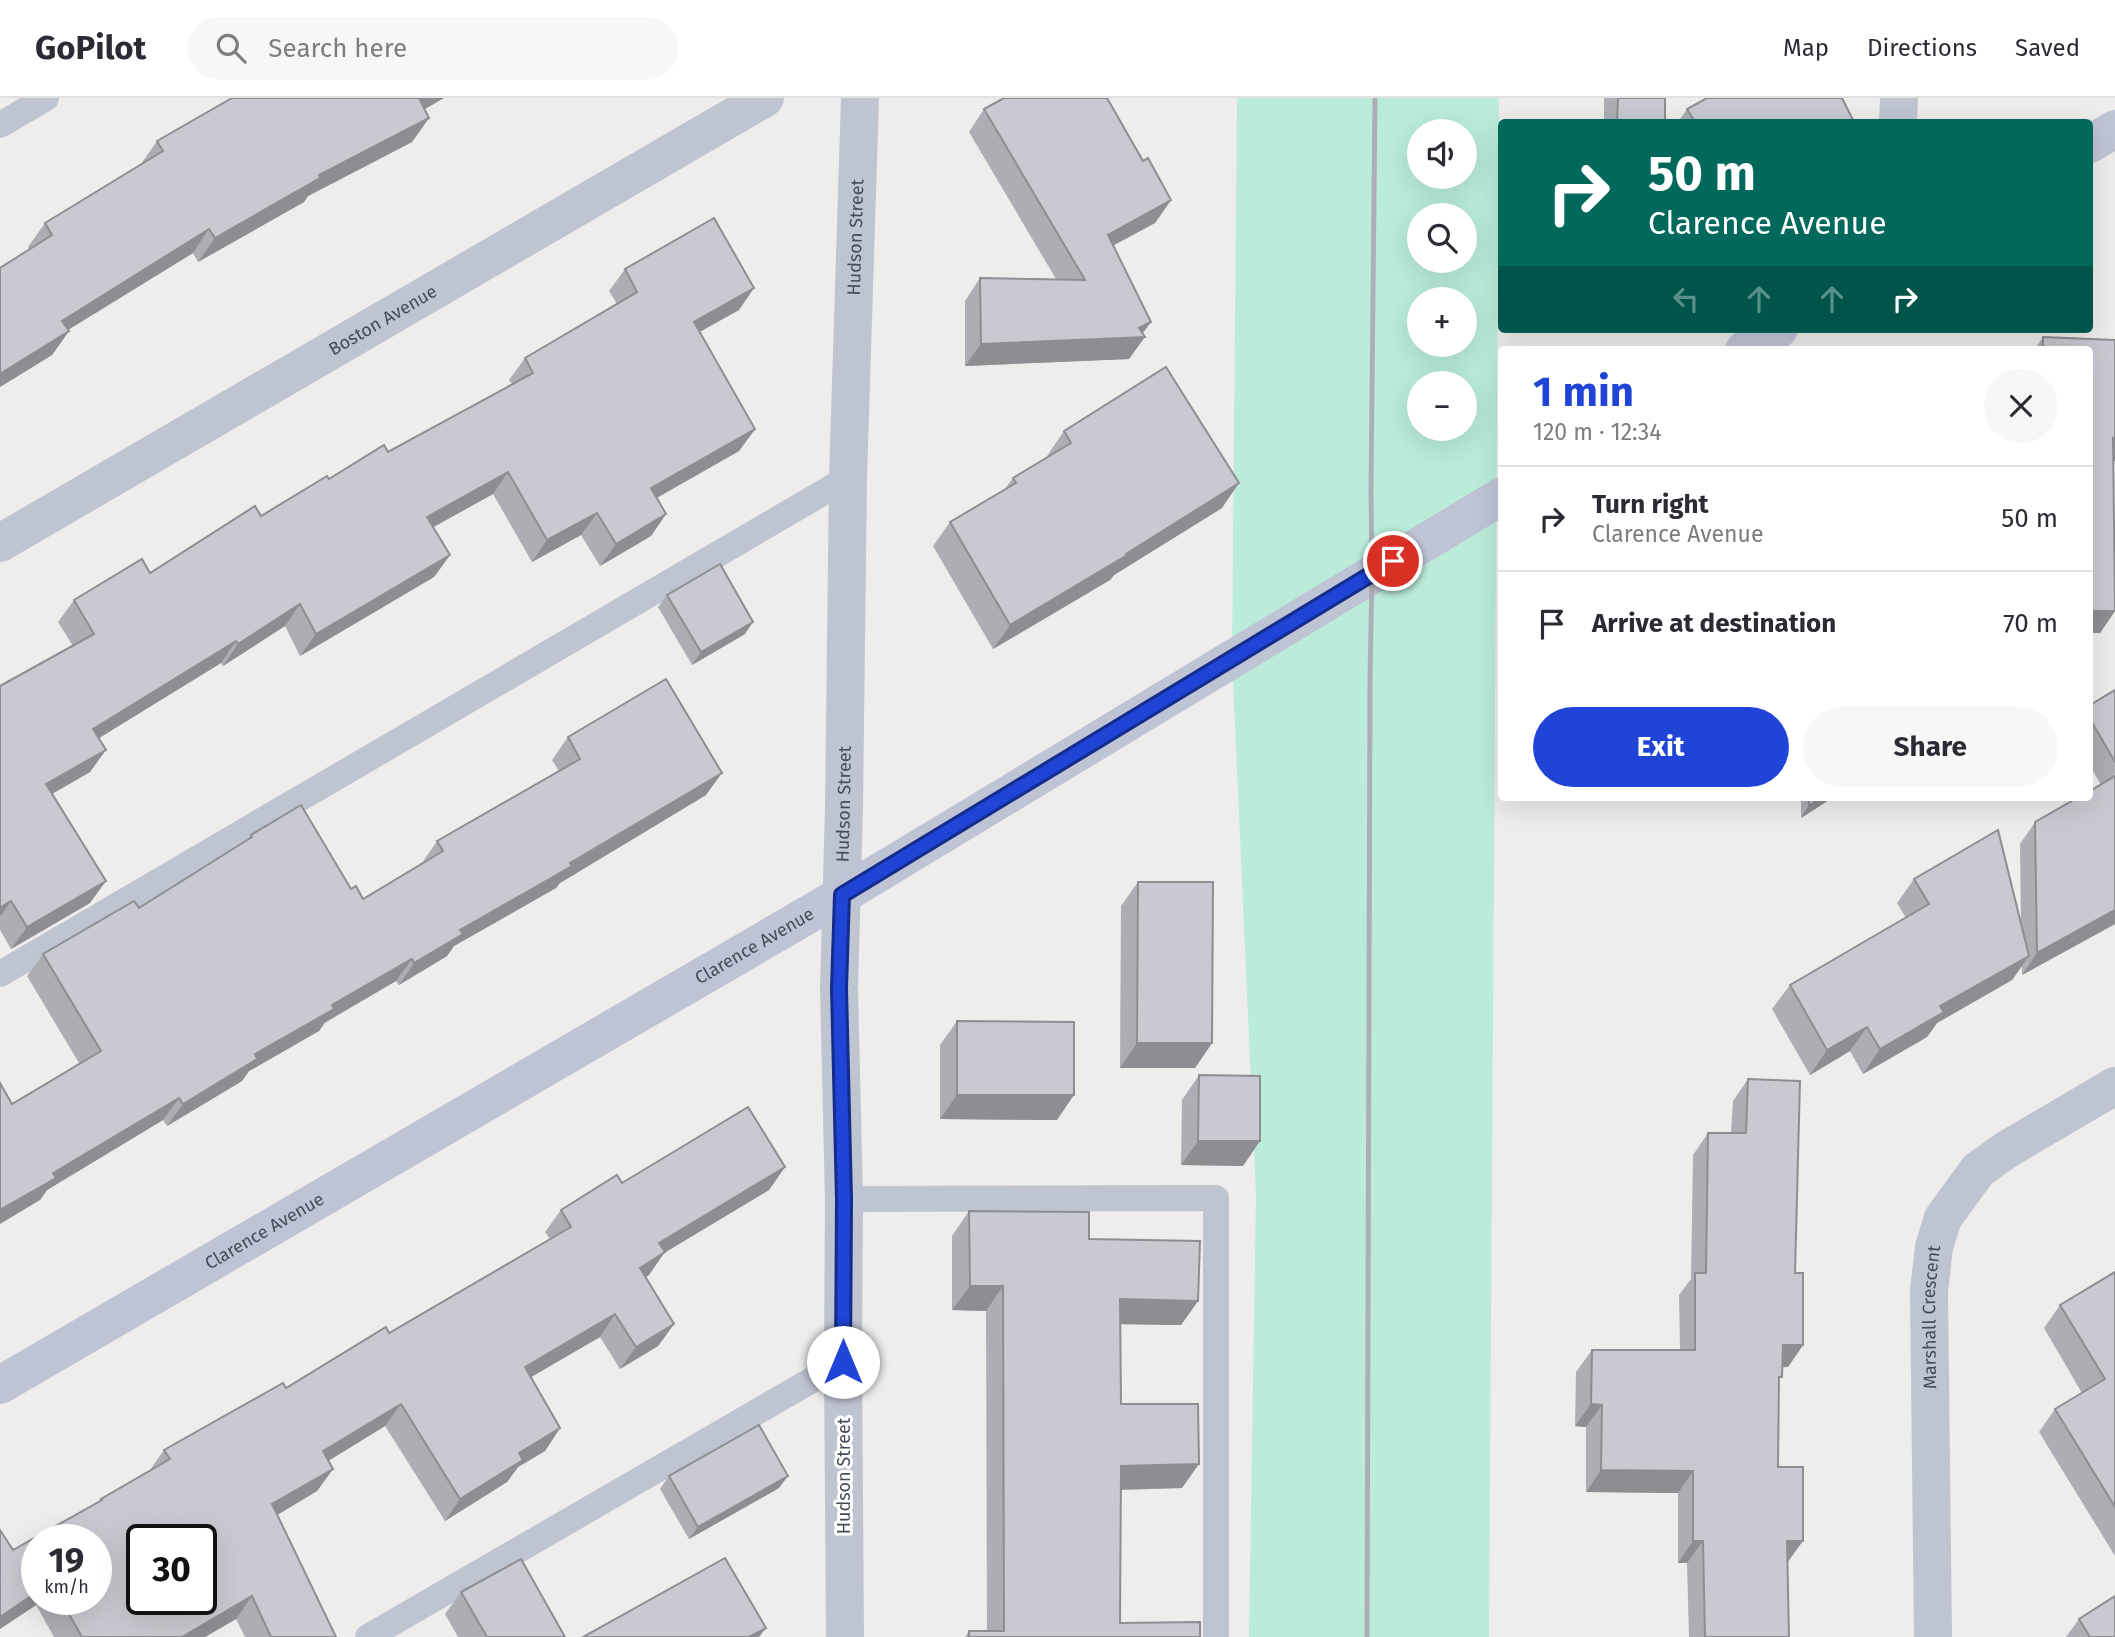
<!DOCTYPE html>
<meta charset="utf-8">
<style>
:root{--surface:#fff;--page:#f7f7f7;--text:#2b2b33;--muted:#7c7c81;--line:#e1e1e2;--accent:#1f44d6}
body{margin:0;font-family:"Fira Sans",sans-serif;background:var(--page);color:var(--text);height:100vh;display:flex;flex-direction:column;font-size:26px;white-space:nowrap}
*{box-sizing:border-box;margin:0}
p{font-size:23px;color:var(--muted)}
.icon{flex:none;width:38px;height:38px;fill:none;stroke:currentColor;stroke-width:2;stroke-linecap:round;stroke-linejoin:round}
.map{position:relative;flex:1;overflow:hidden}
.sheet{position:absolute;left:1498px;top:248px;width:595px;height:455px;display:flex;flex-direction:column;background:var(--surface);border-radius:7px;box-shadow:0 7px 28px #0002}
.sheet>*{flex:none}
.top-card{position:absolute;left:1498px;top:21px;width:595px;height:214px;border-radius:7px;box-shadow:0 7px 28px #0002;background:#00695c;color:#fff;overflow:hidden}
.tools{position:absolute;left:1407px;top:21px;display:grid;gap:14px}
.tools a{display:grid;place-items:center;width:70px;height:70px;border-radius:50%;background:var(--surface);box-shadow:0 7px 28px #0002;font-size:35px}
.speed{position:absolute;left:21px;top:1426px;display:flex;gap:14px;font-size:35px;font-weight:700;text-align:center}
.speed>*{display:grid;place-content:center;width:91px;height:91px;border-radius:50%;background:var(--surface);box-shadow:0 7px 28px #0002;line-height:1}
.speed small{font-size:18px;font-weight:400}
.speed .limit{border:4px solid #111;border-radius:10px;background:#fff;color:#111}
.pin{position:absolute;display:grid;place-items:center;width:60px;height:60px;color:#fff;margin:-30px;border:4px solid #fff;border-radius:50%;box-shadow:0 2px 7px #0007}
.me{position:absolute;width:77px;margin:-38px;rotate:0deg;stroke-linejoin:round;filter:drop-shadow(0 0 5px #0008)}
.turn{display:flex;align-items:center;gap:24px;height:147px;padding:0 35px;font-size:32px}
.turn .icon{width:91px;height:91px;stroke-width:2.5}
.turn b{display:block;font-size:49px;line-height:60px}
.lanes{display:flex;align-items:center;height:66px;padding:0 35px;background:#0003;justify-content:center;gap:35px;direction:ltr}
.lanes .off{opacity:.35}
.round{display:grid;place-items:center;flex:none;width:74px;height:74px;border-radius:37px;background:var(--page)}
.head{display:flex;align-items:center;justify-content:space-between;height:119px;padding:0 35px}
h1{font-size:42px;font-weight:700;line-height:52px;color:var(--accent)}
.cta{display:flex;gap:14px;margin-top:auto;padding:14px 35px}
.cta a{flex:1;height:80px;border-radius:42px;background:var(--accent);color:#fff;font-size:28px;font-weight:700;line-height:80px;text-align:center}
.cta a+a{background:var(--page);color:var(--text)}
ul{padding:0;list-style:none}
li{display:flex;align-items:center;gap:21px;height:105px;padding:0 35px;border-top:2px solid var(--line)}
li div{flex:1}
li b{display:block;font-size:26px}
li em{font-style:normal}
header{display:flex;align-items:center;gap:42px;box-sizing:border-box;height:98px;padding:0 35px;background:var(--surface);border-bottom:2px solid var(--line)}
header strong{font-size:33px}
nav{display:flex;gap:38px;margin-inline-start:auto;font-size:24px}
.search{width:490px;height:63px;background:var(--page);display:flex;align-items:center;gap:18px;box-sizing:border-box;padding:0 24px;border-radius:38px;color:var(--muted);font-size:26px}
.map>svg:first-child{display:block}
.green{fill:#baecd9;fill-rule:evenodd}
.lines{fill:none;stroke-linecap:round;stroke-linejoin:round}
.lane{stroke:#bfc4d1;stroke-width:26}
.street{stroke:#bfc4d1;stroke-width:38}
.secondary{stroke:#bfc4d5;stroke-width:38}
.rail{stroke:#aeafb6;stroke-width:5}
.wall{fill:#adaeb4;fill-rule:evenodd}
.shaded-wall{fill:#8d8d92}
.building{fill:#c9cad1;stroke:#8d8d92;stroke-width:2;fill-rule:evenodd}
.route-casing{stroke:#142c8b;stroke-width:18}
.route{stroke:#1f44d6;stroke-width:12}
.labels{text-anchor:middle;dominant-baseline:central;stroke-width:6;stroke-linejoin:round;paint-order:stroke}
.street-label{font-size:18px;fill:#454b58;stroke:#fff}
</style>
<header>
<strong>GoPilot</strong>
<div class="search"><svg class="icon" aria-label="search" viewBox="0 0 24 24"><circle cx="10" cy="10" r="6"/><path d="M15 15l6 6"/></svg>Search here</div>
<nav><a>Map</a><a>Directions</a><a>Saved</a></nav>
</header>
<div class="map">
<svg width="2115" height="1539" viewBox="0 0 2115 1539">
<rect width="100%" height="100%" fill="#efecec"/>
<path class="green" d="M1237 0H1499L1489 1539H1249L1256 1097 1232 560ZM1419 33H1465V79H1419ZM1419 117H1465V163H1419ZM1419 201H1465V247H1419ZM1419 285H1465V331H1419Z"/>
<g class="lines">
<g class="lane">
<polyline points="0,27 46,0"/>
<polyline points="0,876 848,380"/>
<polyline points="844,1101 1216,1100 1216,1539"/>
<polyline points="368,1539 843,1264"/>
</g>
<g class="street">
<polyline points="1898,24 1899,0"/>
<path id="s1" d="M0 445 765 0"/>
<path id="s2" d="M845 1539 843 1264 844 1101 839 890 844 709 848 380 860 0"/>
<path id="s3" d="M1933 1539 1929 1193 1934 1149 1943 1120 1978 1072 2006 1052 2115 988"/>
</g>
<g class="secondary">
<polyline points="2090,46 2115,31"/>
<polyline points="1744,252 1779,231"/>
<path id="s4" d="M0 1287 842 797 1502 398"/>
</g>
<polyline class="rail" points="1367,1539 1370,582 1372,476 1371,393 1375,0"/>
</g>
<g class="wall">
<polygon points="232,0 444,0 425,11 429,20 412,44 308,98 304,104 198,164 193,155 68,232 69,233 52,257 0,289 0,170 30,152 28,149 45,125 141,66 157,43"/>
<rect x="1604" y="0" width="61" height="24"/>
<polygon points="984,11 1143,63 1171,102 1155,125 1113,147 1143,236 1129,261 965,268 965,203 980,180 1056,181 969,34"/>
<polygon points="1687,11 1854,24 1678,24"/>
<polygon points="625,171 739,212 699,234 755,331 739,353 657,400 666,416 651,438 600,468 581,437 532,464 493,396 433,429 450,457 434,479 300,558 285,528 223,568 221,565 99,640 90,674 52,696 90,805 11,851 0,832 0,588 73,548 58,524 74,502 150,475 261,418 329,381 388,354 512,286 509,282 525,260 617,206 609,193"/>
<polygon points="2043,239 2115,242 2115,363 2113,363 2115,513 2100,535 2090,535 2090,252 2034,252"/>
<polygon points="1064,333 1222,410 1114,477 1110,482 993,551 933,448 950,424 1004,392 1013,380 1048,359 1047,358"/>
<polygon points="667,497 745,536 692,567 658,509"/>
<polygon points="2115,592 2115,826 2022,877 2022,868 2012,882 1937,925 1927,939 1863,976 1850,953 1810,977 1772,911 1790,887 1906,820 1897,805 1914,781 2021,827 2020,746 2035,724 2101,687 2090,668 2090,607"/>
<polygon points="568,639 706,697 560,785 556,790 454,848 447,858 399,887 396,883 325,925 319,933 249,973 242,983 167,1028 163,1022 47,1092 40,1102 12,1006 79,965 27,878 43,856 139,810 246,743 251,737 351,791 363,801 422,765 437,743 559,673 552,662"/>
<polygon points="1801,700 1832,700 1801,720"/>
<polygon points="1138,784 1212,945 1195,970 1120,970 1121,808"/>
<polygon points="957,923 1057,1022 940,1021 940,947"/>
<polygon points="1199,977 1243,1068 1181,1067 1182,1002"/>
<polygon points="1748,981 1795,1175 1803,1247 1788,1269 1782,1269 1779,1284 1778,1369 1787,1465 1789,1539 1689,1539 1687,1465 1678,1465 1678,1395 1586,1394 1586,1329 1575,1328 1576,1274 1592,1252 1680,1252 1679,1197 1691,1181 1693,1057 1708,1035 1731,1035 1733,1003"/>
<path d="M748 1009 785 1069 769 1092 664 1155 649 1177 645 1179 674 1226 658 1248 620 1271 600 1239 530 1279 560 1330 545 1353 518 1369 507 1384 445 1423 385 1328 328 1363 333 1371 317 1393 277 1417 336 1539H245L236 1521 205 1539H54L36 1507 0 1531V1432L13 1452 99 1404 101 1401 150 1372 164 1352 283 1285 286 1290 386 1229 389 1235 550 1141 545 1134 561 1112 617 1077 622 1085ZM37 1442H96V1502H37ZM142 1442H201V1502H142Z"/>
<polygon points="969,1113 1089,1141 1198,1203 1181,1227 1120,1226 1121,1306 1182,1390 1121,1392 1120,1525 1200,1539 965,1539 969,1533 987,1533 986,1213 952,1212 952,1138"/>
<polygon points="2115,1174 2115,1458 2039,1334 2055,1311 2082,1295 2044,1230 2060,1207"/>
<polygon points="669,1378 779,1390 689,1441 660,1391"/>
<polygon points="461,1494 565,1539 458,1539 445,1516"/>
<polygon points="2079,1521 2115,1539 2066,1539"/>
</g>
<g class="shaded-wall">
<polygon points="419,0 444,0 402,24"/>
<polygon points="429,20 412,44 308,98 304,104 198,164 215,140 319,77"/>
<polygon points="1171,102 1155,125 1092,159 1108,137"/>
<polygon points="209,131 193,155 45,246 62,223"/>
<polygon points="754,190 739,212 678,246 694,224"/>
<polygon points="1151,224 1140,239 1145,239 1129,261 965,268 981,246 1139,230"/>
<polygon points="69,233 52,257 0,289 0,276"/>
<polygon points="755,331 739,353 635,412 651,390"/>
<polygon points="2113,340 2115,341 2115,363 2098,362"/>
<polygon points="508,374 493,396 412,441 427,419"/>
<polygon points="1239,385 1222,410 1114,477 1110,482 993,551 1010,527"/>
<polygon points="597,415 581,437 532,464 547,442"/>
<polygon points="666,416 651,438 600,468 616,446"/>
<polygon points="450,457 434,479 300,558 316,536"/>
<polygon points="300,506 285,528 223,568 238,546"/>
<polygon points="2090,513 2115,513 2100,535 2090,535"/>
<polygon points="753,524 745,536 692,567 701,554"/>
<polygon points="236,543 221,565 78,653 93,631"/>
<polygon points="106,652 90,674 31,708 46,686"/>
<polygon points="722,675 706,697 560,785 556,790 454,848 447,858 399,887 414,865 460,832"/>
<polygon points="1821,700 1832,700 1801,720 1809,707"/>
<polygon points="106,783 90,805 11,851 27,829"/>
<polygon points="11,803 0,819 0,810"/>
<polygon points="2115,812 2115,826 2022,877 2037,855"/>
<polygon points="2029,858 2012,882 1937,925 1927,939 1863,976 1880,951 1940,908"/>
<polygon points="412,861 396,883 325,924 319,933 249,973 242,983 167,1028 183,1006 255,956 332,907"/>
<polygon points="1867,929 1850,953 1810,977 1827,952"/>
<polygon points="1137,945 1212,945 1195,970 1120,970"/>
<polygon points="957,997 1074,997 1057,1022 940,1021"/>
<polygon points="179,1000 163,1022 47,1092 40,1102 0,1126 0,1112 53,1075"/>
<polygon points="1198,1043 1260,1043 1243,1068 1181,1067"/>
<polygon points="785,1069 769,1092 664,1155 649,1177 624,1192 640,1170 659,1145"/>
<polygon points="970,1188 1003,1188 986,1213 952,1212"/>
<polygon points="1120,1201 1198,1203 1181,1227 1103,1226"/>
<polygon points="615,1216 600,1239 509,1292 525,1269"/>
<polygon points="674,1226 658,1248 620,1271 636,1249"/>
<polygon points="1783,1247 1803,1247 1788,1269 1767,1270"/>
<polygon points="401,1306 385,1328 307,1376 323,1353"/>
<polygon points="1591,1306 1602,1307 1586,1329 1575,1328"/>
<polygon points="560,1330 545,1353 518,1369 507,1384 445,1423 460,1401 519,1355"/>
<polygon points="1199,1366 1182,1390 1104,1392 1121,1368"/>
<polygon points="333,1371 317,1393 257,1429 272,1406"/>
<polygon points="1601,1372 1693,1373 1678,1395 1586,1394"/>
<polygon points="788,1378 779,1390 689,1441 698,1429"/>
<polygon points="1693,1443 1703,1443 1687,1465 1678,1465"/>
<polygon points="1787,1443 1803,1443 1787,1465"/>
<polygon points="37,1494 37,1502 39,1502 36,1507 0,1531 0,1519"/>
<polygon points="252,1498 236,1521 205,1539 182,1539"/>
<polygon points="766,1530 759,1539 749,1539"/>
</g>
<g class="building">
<polygon points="232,0 419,0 429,20 319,77 320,80 215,140 209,131 62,223 69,233 0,276 0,170 52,137 45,125 163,53 157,43"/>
<polygon points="1004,0 1107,0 1143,63 1148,60 1171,102 1108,137 1151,224 1139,230 1145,239 981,246 980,180 1085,182 984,11"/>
<polygon points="1618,0 1665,0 1665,24 1617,24"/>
<polygon points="1707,0 1842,0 1854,24 1695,24 1687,11"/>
<polygon points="714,120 754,190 694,224 755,331 651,390 666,416 616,446 597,415 547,442 508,374 427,419 450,457 316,536 300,506 238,546 236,543 93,631 106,652 46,686 106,783 27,829 11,803 0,810 0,588 94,536 74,502 142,461 150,475 255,408 261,418 327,378 329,381 384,347 388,354 533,275 525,260 637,194 625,171"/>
<polygon points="2043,239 2115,242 2115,341 2113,340 2115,513 2090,513 2090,252 2043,252"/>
<polygon points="1166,269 1239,385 1126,456 1127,457 1010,527 950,424 1016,385 1013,380 1071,345 1064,333"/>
<polygon points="720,466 753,524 701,554 667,497"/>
<polygon points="666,581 722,675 570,765 572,768 460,832 463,836 414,865 412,861 332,907 334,911 255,956 257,961 183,1006 179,1000 53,1075 56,1080 0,1112 0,985 12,1006 101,953 43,856 134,803 139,810 252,739 251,737 301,707 351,791 356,788 363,801 443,753 437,743 580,661 568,639"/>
<polygon points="2115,592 2115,664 2090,621 2090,607"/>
<polygon points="2115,678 2115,812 2037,855 2035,724 2077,700 2090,700 2090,693"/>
<polygon points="1809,700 1821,700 1809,707"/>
<polygon points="1998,732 2029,858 1940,908 1944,914 1880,951 1867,929 1827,952 1790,887 1929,806 1914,781"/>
<polygon points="1138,784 1213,784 1212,945 1137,945"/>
<polygon points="957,923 1074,924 1074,997 957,997"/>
<polygon points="1199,977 1260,978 1260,1043 1198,1043"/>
<polygon points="1748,981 1800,983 1795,1175 1803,1175 1803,1247 1783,1247 1782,1279 1779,1279 1778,1369 1803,1369 1803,1443 1787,1443 1789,1539 1705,1539 1703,1443 1693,1443 1693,1373 1601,1372 1602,1307 1591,1306 1592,1252 1695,1252 1695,1175 1706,1175 1708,1035 1746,1035"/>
<path d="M748 1009 785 1069 659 1145 665 1154 640 1170 674 1226 636 1249 615 1216 525 1269 560 1330 519 1355 523 1362 460 1401 401 1306 323 1353 333 1371 272 1406 336 1539H271L252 1498 182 1539H82L61 1502H96V1442H37V1494L0 1519V1432L13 1452 102 1402 101 1401 170 1361 164 1352 283 1285 286 1290 386 1229 389 1235 571 1129 561 1112 617 1077 622 1085ZM142 1442H201V1502H142Z"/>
<polygon points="969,1113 1089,1114 1089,1141 1200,1143 1198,1203 1120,1201 1121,1306 1198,1306 1199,1366 1121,1368 1120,1525 1200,1524 1200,1539 969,1539 969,1533 1004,1533 1003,1188 970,1188"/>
<polygon points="2115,1174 2115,1409 2055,1311 2105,1281 2060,1207"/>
<polygon points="759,1327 788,1378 698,1429 669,1378"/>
<polygon points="725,1460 766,1530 749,1539 583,1539"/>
<polygon points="521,1461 565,1539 487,1539 461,1494"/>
<polygon points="2115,1498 2115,1539 2090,1539 2079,1521"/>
</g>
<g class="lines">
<defs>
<polyline id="route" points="843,1264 844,1101 839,890 842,797 1393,463"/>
</defs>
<use href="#route" class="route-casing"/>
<use href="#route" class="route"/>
</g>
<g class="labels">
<g class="street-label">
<text stroke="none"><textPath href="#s2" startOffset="1400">Hudson Street</textPath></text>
<text stroke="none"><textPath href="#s1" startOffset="443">Boston Avenue</textPath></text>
<text stroke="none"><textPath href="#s2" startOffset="833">Hudson Street</textPath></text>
<text stroke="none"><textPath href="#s4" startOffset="873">Clarence Avenue</textPath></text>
<text stroke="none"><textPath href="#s4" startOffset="306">Clarence Avenue</textPath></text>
<text stroke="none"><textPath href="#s3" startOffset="320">Marshall Crescent</textPath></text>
<text transform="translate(844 1378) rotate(-90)">Hudson Street</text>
</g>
</g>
</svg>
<div class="tools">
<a><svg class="icon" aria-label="sound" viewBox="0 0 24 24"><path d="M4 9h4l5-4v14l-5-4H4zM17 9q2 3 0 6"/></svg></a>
<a><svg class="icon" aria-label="search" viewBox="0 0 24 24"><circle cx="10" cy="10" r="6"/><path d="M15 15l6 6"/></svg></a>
<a>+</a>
<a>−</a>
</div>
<div class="speed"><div>19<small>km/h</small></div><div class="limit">30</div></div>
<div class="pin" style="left:1393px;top:463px;background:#d93025"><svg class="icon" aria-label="arrive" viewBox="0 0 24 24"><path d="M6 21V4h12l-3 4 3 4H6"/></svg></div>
<svg class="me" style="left:843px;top:1264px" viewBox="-20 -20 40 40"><circle r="19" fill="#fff"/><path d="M0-13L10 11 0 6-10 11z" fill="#1f44d6"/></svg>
<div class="top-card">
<div class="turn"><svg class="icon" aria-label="right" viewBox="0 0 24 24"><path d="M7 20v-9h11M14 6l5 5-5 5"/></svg><div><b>50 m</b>Clarence Avenue</div></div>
<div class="lanes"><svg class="icon off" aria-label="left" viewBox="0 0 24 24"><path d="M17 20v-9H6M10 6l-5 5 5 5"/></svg><svg class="icon off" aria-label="ahead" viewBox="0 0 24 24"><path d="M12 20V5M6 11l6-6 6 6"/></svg><svg class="icon off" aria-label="ahead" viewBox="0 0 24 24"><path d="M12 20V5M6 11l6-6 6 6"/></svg><svg class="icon" aria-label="right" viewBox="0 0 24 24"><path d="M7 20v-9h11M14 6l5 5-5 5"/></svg></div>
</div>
<section class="sheet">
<div class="head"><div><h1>1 min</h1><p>120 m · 12:34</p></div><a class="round"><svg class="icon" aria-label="close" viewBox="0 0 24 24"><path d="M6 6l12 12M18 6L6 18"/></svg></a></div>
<ul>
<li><svg class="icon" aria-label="right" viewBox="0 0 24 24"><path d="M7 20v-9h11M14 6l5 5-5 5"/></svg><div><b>Turn right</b><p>Clarence Avenue</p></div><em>50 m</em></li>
<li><svg class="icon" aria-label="arrive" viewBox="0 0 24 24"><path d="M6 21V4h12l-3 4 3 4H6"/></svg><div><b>Arrive at destination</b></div><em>70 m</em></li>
</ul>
<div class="cta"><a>Exit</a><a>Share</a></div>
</section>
</div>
